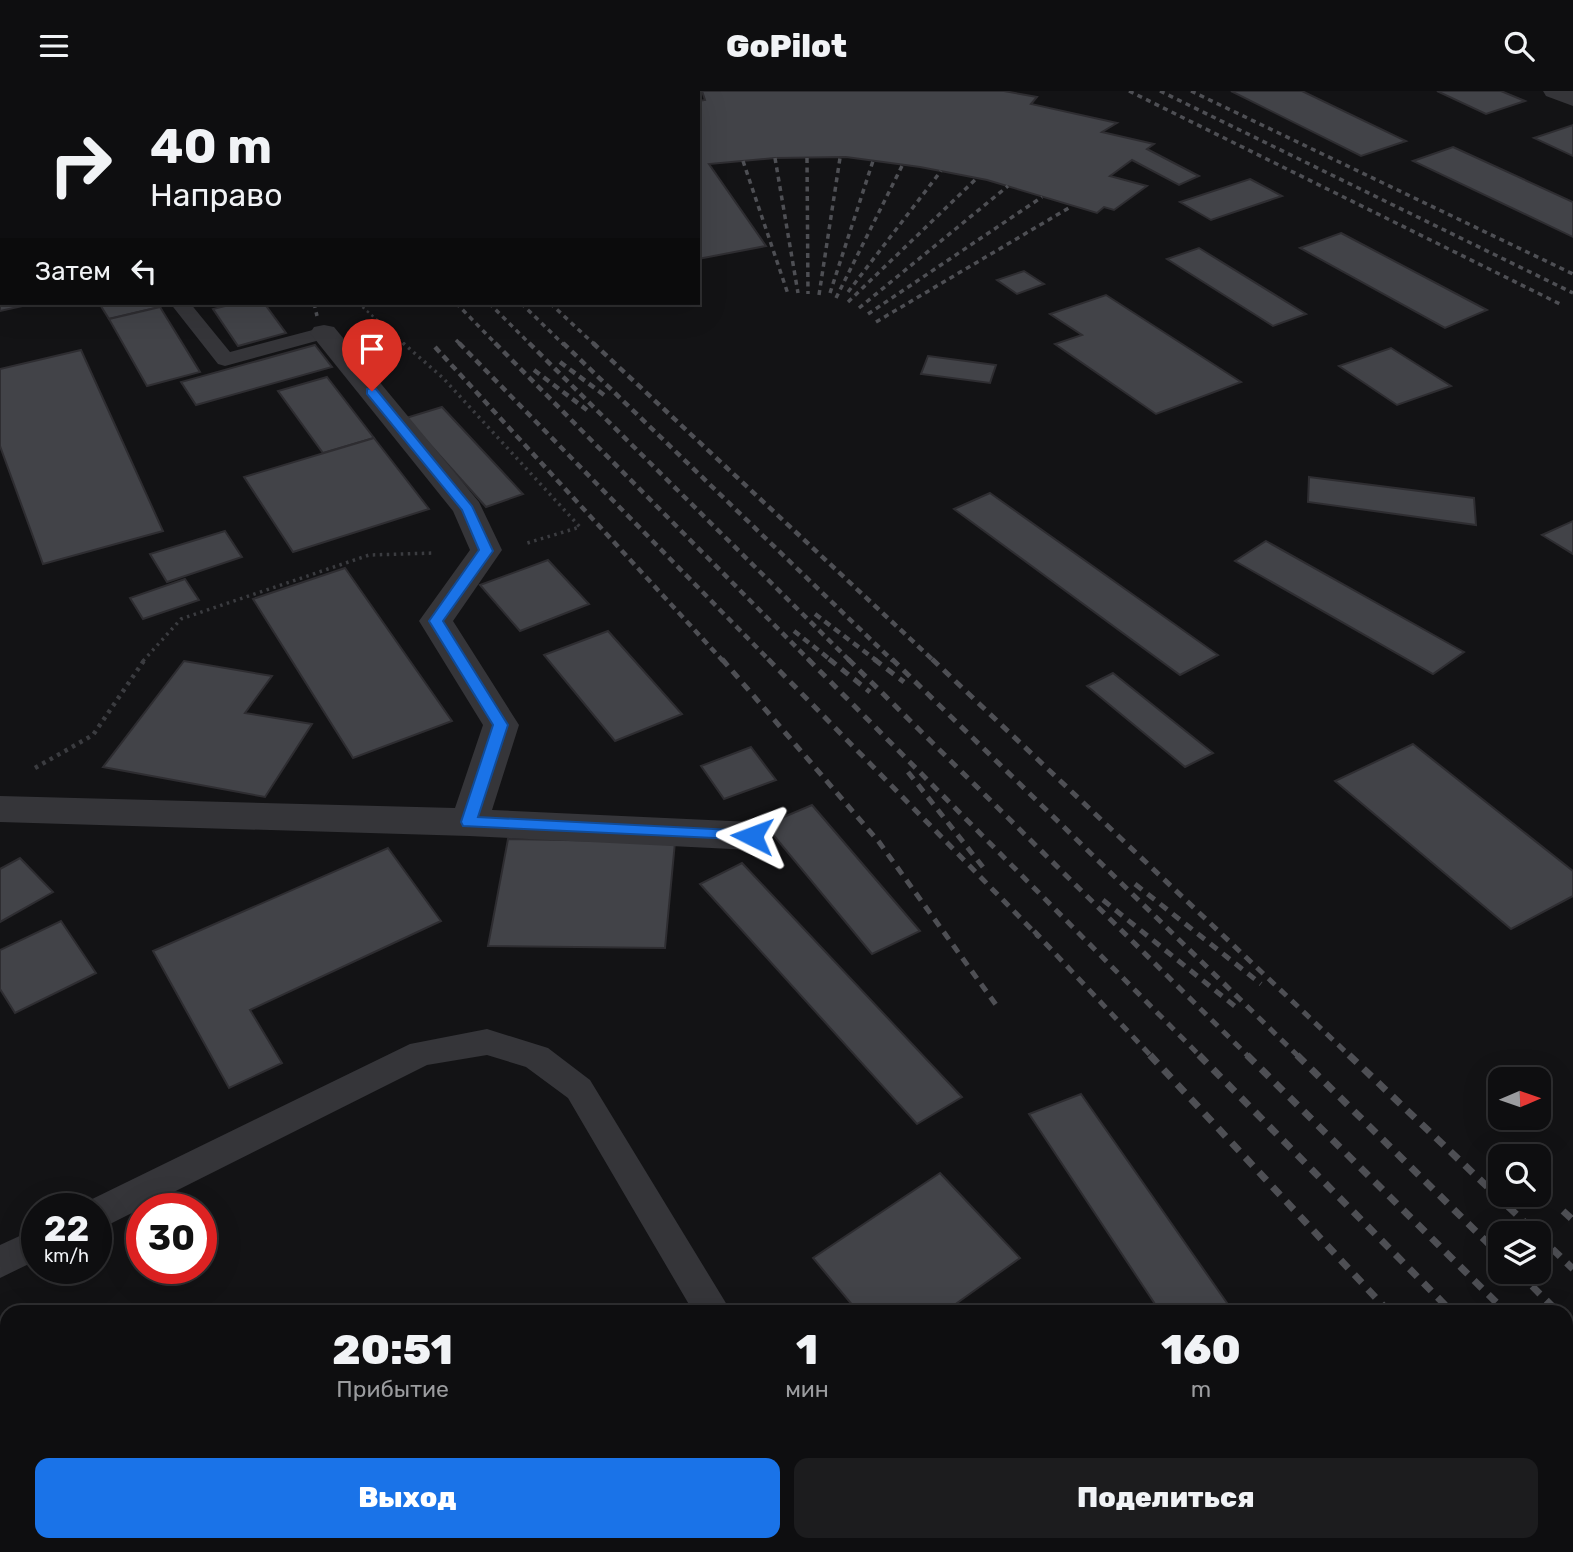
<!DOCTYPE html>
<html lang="ru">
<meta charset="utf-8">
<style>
:root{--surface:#0e0e10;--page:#1c1c1e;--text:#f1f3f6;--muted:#9b9c9f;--line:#2e2e30;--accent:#1a73e8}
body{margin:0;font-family:Rubik,sans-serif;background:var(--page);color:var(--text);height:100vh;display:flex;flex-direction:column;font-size:26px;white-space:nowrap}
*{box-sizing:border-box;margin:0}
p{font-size:23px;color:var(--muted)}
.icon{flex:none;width:38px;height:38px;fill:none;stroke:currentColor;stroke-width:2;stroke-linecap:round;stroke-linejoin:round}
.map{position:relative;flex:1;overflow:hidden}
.sheet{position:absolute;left:0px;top:1214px;width:1573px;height:247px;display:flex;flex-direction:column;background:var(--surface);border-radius:21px 21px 0 0;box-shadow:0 7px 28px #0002,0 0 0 2px var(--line)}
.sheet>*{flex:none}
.banner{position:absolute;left:0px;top:0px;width:700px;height:214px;box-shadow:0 7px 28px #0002,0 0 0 2px var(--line);background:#0e0e10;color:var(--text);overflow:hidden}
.needle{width:46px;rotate:88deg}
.buttons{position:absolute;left:1488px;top:976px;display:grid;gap:14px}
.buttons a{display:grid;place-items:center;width:63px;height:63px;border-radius:14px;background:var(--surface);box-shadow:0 7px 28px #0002,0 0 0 2px var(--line);font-size:35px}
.speed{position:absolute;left:21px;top:1102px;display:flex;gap:14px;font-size:35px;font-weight:700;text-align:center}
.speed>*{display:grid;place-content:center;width:91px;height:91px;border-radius:50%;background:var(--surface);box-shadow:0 7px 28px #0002,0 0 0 2px var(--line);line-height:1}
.speed small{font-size:18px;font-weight:400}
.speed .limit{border:10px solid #d22;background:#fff;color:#111}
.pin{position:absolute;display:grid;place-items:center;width:60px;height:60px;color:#fff;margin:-72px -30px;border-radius:50% 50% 50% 0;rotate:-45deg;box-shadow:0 0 7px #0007}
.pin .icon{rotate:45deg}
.me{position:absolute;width:77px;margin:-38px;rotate:273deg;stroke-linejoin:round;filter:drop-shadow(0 0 5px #0008)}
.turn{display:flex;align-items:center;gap:24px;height:147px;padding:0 35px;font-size:32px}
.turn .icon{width:91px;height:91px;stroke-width:2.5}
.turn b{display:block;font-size:49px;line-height:60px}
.then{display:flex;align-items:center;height:66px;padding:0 35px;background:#0003;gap:14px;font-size:26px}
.eta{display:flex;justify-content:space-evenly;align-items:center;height:119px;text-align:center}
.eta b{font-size:42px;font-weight:800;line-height:49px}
.cta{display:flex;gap:14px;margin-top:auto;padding:14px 35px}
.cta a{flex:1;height:80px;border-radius:14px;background:var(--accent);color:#fff;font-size:28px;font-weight:800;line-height:80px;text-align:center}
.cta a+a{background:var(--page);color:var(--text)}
header{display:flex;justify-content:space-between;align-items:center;height:91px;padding:0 35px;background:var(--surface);font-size:32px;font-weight:800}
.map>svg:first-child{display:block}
.green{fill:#202721}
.building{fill:#424348;stroke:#2e2d31;stroke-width:2}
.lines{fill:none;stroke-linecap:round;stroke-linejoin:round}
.path-far2{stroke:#3b3c40;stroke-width:2.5;stroke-dasharray:2.5 3.5;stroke-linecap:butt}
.path-far1{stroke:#3b3c40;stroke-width:3.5;stroke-dasharray:2.5 4.5;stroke-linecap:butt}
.path{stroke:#3b3c40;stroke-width:4.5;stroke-dasharray:3.5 5;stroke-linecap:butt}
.lane{fill:#353539;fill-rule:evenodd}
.street{fill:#353539;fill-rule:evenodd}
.primary{fill:#515258;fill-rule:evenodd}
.tram{stroke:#4e4f54;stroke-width:2.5}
.rail-far3{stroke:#4e4f54;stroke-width:3.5;stroke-dasharray:5 4.5;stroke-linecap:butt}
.rail-far2{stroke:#4e4f54;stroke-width:4.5;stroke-dasharray:7 5;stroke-linecap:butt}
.rail-far1{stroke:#4e4f54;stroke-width:5;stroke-dasharray:9 7;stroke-linecap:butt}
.rail{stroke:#4e4f54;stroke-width:7;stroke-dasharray:11 9;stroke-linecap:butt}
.route{fill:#1a73e8;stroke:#114b97;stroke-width:2}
</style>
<header><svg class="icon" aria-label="menu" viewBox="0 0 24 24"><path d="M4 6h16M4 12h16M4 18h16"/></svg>GoPilot<svg class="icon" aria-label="search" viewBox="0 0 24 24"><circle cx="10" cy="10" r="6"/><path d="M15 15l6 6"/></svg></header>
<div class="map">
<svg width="1573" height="1461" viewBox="0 0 1573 1461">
<rect width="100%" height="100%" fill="#131315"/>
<g class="green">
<polygon points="683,1454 933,1454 940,1461 674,1461"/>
<polygon points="1042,1454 1143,1454 1149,1461 1028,1461"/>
</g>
<g class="building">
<polygon points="537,0 637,0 639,2 538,2"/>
<polygon points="702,0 1004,0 1037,6 1031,13 1117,32 1102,41 1154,53 1147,58 1199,85 1179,94 1132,69 1110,85 1147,95 1114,119 1104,116 1097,122 987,89 920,76 846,66 775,67 709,73 766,155 698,168 698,10 705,9"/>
<polygon points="1231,0 1302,0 1406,50 1361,65"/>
<polygon points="1437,0 1501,0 1525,10 1486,23"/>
<polygon points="1573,34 1573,65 1534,47"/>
<polygon points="1453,56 1573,111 1573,146 1413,70"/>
<polygon points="1250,88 1282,105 1211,129 1180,111"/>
<polygon points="0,104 2,212 36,212 0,220"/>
<polygon points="1341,142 1487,219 1445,237 1300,157"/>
<polygon points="1199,157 1306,223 1273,235 1167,168"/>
<polygon points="1024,180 1044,193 1017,203 997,189"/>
<polygon points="1106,204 1241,291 1156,323 1055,253 1082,244 1050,223"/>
<polygon points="99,212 157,212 160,216 109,228"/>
<polygon points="237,212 264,212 286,242 238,255 213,218"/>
<polygon points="160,216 200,281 147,295 109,228"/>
<polygon points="315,254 332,276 196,314 181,291"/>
<polygon points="1391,257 1451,295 1397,314 1339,275"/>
<polygon points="81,259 163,440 43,473 0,355 0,278"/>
<polygon points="928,265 996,274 990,292 921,283"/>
<polygon points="327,286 374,347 323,362 278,300"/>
<polygon points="442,316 523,403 486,416 406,327"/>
<polygon points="374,347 429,418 293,461 244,386"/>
<polygon points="1309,386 1474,407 1476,434 1308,411"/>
<polygon points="990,402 1218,564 1180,584 954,418"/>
<polygon points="1573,430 1573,463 1542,444"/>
<polygon points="225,440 242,466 167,491 150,463"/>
<polygon points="1266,450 1464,561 1433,583 1235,470"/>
<polygon points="548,469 589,513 520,540 480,494"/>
<polygon points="345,477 452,630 353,667 253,508"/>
<polygon points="185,488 199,509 143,528 130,507"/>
<polygon points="608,540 682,623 615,650 544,564"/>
<polygon points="184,570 272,585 245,622 312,633 265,706 103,676"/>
<polygon points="1113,582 1213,662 1185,676 1087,595"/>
<polygon points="1413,653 1573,780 1573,805 1511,838 1335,690"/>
<polygon points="751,656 776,689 724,708 701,675"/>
<polygon points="812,714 920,840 872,863 765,734"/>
<polygon points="508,748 675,751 665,857 488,855"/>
<polygon points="388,757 441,830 250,919 282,972 229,997 153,860"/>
<polygon points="20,767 53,801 0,831 0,778"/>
<polygon points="742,772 962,1006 917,1033 700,793"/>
<polygon points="61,830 96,882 15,922 0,898 0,859"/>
<polygon points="1081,1003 1234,1222 1161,1222 1029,1023"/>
<polygon points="940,1082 1020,1167 943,1222 859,1222 813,1167"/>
</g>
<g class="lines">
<g class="path-far2">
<polyline points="121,0 123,2"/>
<polyline points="358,212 405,254"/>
</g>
<g class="path-far1">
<polyline points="403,252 443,287 580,436 524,453"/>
<polyline points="143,570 181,528 369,464 435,462"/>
</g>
<polyline class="path" points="35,677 93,644 145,568"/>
<g class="lane">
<polygon points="0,0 11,0 12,2 2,2 2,6"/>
<polygon points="170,212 190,212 230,261 324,236 331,238 334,242 331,246 225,275 218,273"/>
<polygon points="487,938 548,957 590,989 732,1222 694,1222 568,1007 526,976 487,964 427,974 108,1134 96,1138 96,1118 81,1118 84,1112 410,953"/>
<polygon points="37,1137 37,1169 0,1187 0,1154"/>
</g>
<g class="street">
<polygon points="1543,0 1573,0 1573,15 1546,5"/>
<polygon points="324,234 334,236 479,411 502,459 453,530 519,634 492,719 752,731 766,735 771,745 766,755 752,759 469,745 0,731 0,705 455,717 483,634 419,530 470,459 453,420 310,242 314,236"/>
</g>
<polygon class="primary" points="1573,1421 1573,1461 1542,1461 1539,1454 1566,1454 1566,1424"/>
<g class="tram">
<polyline points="1566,1262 1573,1257"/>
<polyline points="1566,1312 1573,1307"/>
<polyline points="1380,1461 1382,1454"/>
<polyline points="1426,1461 1428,1454"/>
</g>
<g class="rail-far3">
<polyline points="258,0 260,2"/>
<polyline points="275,0 277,2"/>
<polyline points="300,0 303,2"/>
<polyline points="326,0 328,2"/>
<polyline points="436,0 438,2"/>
<polyline points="489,0 491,2"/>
<polyline points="1129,0 1562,214"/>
<polyline points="1160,0 1573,202"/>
<polyline points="1191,0 1573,183"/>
<polyline points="775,67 798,202"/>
<polyline points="807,67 808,203"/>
<polyline points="743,70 788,203"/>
<polyline points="848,201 941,80"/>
<polyline points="830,202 873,70"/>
<polyline points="819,204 840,67"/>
<polyline points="836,207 903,73"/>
<polyline points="848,211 977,87"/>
<polyline points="314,212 317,225"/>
<polyline points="456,212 497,254"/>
<polyline points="489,212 531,254"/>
<polyline points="521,212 564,254"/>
<polyline points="550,212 595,254"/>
<polyline points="859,217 1008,95"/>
<polyline points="868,223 1042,106"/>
<polyline points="876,231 1072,115"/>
<polyline points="456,249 461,254"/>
</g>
<g class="rail-far2">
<polyline points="459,252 770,570"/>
<polyline points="495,252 810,570"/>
<polyline points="529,252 850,570"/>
<polyline points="563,252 893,570"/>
<polyline points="593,252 934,570"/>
<polyline points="435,256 723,570"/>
<polyline points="560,271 608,307"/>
<polyline points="534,279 587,319"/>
<polyline points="815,523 877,570"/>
<polyline points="794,540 832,570"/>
</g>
<g class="rail-far1">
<polyline points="722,568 879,751 999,918"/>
<polyline points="768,568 1039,846"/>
<polyline points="808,568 1201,966"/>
<polyline points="829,568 870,601"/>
<polyline points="848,568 1249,966"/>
<polyline points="874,568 904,591"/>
<polyline points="892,568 1299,966"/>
<polyline points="932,568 1351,966"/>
<polyline points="908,681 986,780"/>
<polyline points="1135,793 1261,893"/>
<polyline points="1103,809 1237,917"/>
<polyline points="1034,840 1152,966"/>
</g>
<g class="rail">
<polyline points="1150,964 1390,1222"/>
<polyline points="1199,964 1453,1222"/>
<polyline points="1247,964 1507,1222"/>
<polyline points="1297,964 1500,1164"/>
<polyline points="1349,964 1537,1143"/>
<polyline points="1563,1120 1573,1129"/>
<polyline points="1538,1144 1573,1178"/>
<polyline points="1518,1181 1559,1222"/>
<polyline points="1566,1228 1573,1235"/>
<polyline points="1566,1281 1573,1288"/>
<polyline points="1566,1336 1573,1343"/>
<polyline points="1566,1404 1573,1411"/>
</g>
</g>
<polygon class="route" points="372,297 376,298 472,415 493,460 443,530 508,634 478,726 752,740 760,745 757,749 463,735 461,731 493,634 429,530 479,459 462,419 367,303 367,298"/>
</svg>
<div class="buttons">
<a><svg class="needle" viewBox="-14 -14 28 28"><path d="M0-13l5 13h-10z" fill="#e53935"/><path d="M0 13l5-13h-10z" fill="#9b9c9f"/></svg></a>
<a><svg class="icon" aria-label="search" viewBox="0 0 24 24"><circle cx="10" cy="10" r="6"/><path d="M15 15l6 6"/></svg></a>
<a><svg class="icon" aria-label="layers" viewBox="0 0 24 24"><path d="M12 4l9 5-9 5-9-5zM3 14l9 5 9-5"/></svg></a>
</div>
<div class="speed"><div>22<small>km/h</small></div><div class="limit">30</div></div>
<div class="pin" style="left:372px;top:300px;background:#d93025"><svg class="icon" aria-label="arrive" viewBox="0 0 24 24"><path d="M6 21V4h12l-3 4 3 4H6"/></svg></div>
<svg class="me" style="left:752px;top:745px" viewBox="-20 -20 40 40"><path d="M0-17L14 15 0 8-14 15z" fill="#1a73e8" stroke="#fff" stroke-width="4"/></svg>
<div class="banner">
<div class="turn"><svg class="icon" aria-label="right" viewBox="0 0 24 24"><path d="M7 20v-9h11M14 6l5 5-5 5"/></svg><div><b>40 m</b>Направо</div></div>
<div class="then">Затем<svg class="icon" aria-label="left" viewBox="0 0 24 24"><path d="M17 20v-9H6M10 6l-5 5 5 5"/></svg></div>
</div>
<section class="sheet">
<div class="eta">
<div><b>20:51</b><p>Прибытие</p></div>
<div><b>1</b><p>мин</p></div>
<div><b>160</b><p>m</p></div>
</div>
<div class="cta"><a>Выход</a><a>Поделиться</a></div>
</section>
</div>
